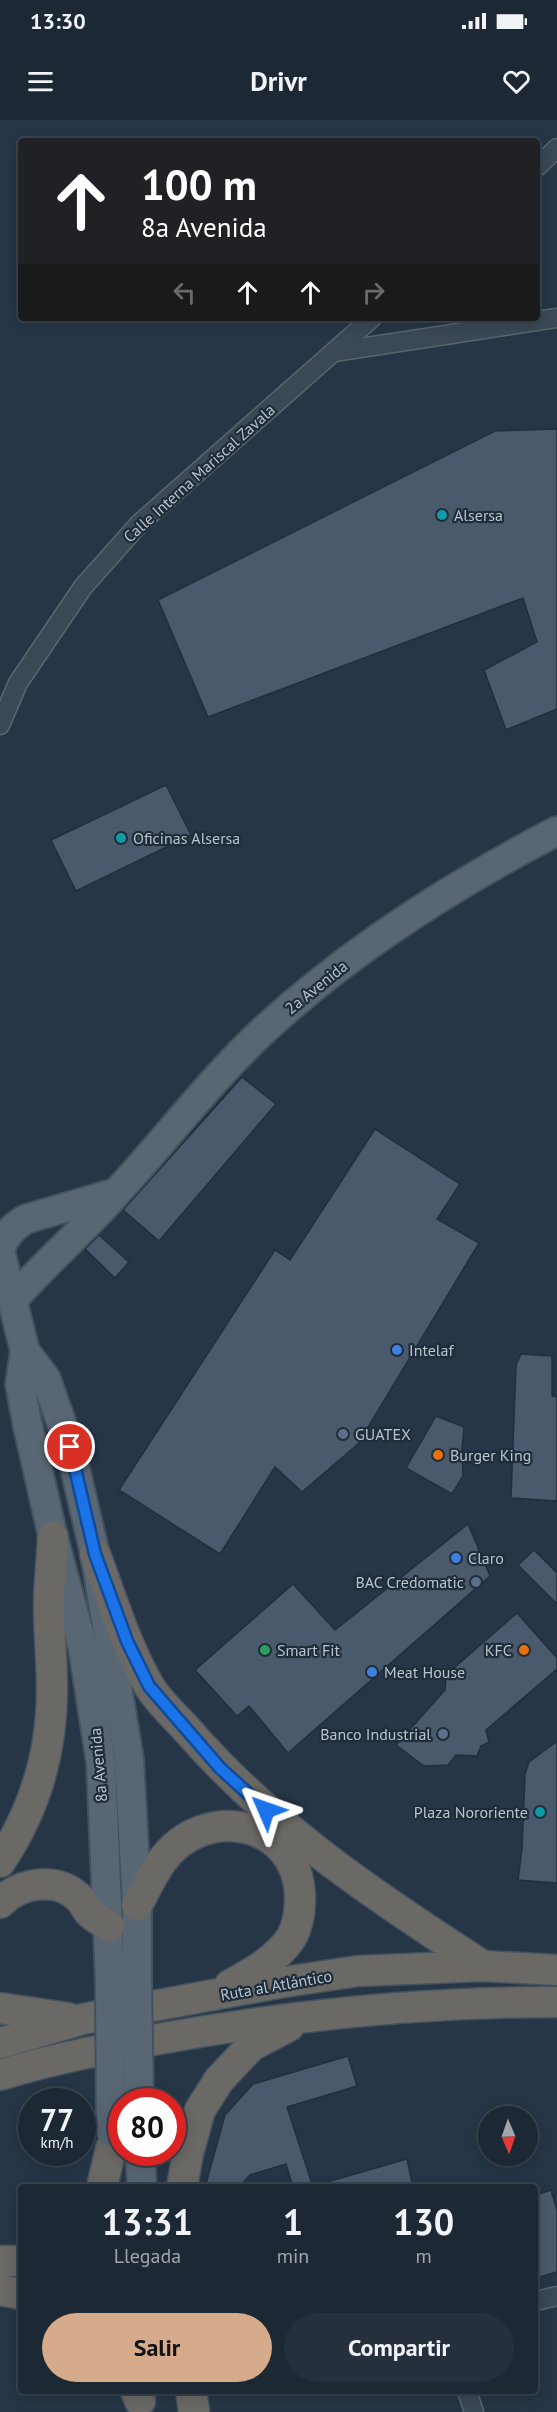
<!DOCTYPE html>
<html lang="es">
<meta charset="utf-8">
<style>
:root{--surface:#1c2834;--page:#25303c;--text:#f1f3f6;--muted:#a0a6ac;--line:#3a444f;--accent:#d6ab8b}
body{margin:0;font-family:"PT Sans",sans-serif;background:var(--page);color:var(--text);height:100vh;display:flex;flex-direction:column;font-size:22px;white-space:nowrap}
*{box-sizing:border-box;margin:0}
p{font-size:20px;color:var(--muted)}
.icon{flex:none;width:33px;height:33px;fill:none;stroke:currentColor;stroke-width:2;stroke-linecap:round;stroke-linejoin:round}
.map{position:relative;flex:1;overflow:hidden}
.panel{position:absolute;left:18px;top:2064px;width:520px;height:210px;display:flex;flex-direction:column;background:var(--surface);border-radius:6px;box-shadow:0 3px 15px #0003,0 0 0 2px var(--line)}
.panel>*{flex:none}
.hud{position:absolute;left:18px;top:18px;width:522px;height:183px;border-radius:6px;box-shadow:0 3px 15px #0003,0 0 0 2px var(--line);background:#202124;color:#fff;overflow:hidden}
.needle{width:39px;rotate:178deg}
.controls{position:absolute;left:478px;top:1986px;display:grid;gap:12px}
.controls a{display:grid;place-items:center;width:60px;height:60px;border-radius:50%;background:var(--surface);box-shadow:0 3px 15px #0003,0 0 0 2px var(--line);font-size:30px}
.speed{position:absolute;left:18px;top:1968px;display:flex;gap:12px;font-size:30px;font-weight:700;text-align:center}
.speed>*{display:grid;place-content:center;width:78px;height:78px;border-radius:50%;background:var(--surface);box-shadow:0 3px 15px #0003,0 0 0 2px var(--line);line-height:1}
.speed small{font-size:15px;font-weight:400}
.speed .limit{border:9px solid #d22;background:#fff;color:#111}
.pin{position:absolute;display:grid;place-items:center;width:51px;height:51px;color:#fff;margin:-26px;border:3px solid #fff;border-radius:50%;box-shadow:0 2px 6px #0007}
.me{position:absolute;width:66px;margin:-33px;rotate:313deg;stroke-linejoin:round;filter:drop-shadow(0 0 4px #0008)}
.turn{display:flex;align-items:center;gap:21px;height:126px;padding:0 24px;font-size:27px}
.turn .icon{width:78px;height:78px;stroke-width:2.5}
.turn b{display:block;font-size:42px;line-height:51px}
.lanes{display:flex;align-items:center;height:57px;padding:0 24px;background:#0003;justify-content:center;gap:30px;direction:ltr}
.lanes .off{opacity:.35}
.eta{display:flex;justify-content:space-evenly;align-items:center;height:102px;text-align:center}
.eta b{font-size:36px;font-weight:800;line-height:42px}
.button{display:flex;gap:12px;margin-top:auto;padding:12px 24px}
.button a{flex:1;height:69px;border-radius:36px;background:var(--accent);color:#111;font-size:24px;font-weight:800;line-height:69px;text-align:center}
.button a+a{background:var(--page);color:var(--text)}
.status{display:flex;justify-content:space-between;align-items:center;height:42px;padding:0 30px;background:var(--surface);direction:ltr}
.status svg{height:16px;fill:currentColor}
header{display:flex;justify-content:space-between;align-items:center;height:78px;padding:0 24px;background:var(--surface);font-size:27px;font-weight:800}
.map>svg:first-child{display:block}
.building{fill:#4a5a6c;stroke:#212f3d;stroke-width:1.5}
.lines{fill:none;stroke-linecap:round;stroke-linejoin:round}
.minor-casing{stroke:#596672;stroke-width:21}
.primary-casing{stroke:#44515e;stroke-width:32}
.trunk-casing{stroke:#455360;stroke-width:33}
.minor{stroke:#3b4855;stroke-width:18}
.primary{stroke:#596775;stroke-width:28}
.trunk{stroke:#6a6966;stroke-width:30}
.primary-bridge-casing{stroke:#44515e;stroke-width:32;stroke-linecap:butt}
.primary-bridge{stroke:#596775;stroke-width:28}
.route-casing{stroke:#114b97;stroke-width:15}
.route{stroke:#1a73e8;stroke-width:10}
.culture-dot{fill:#0f9aa8;stroke:#1f2d3b;stroke-width:2}
.shop-dot{fill:#3f7fe0;stroke:#1f2d3b;stroke-width:2}
.service-dot{fill:#5c6f8a;stroke:#1f2d3b;stroke-width:2}
.food-dot{fill:#e8710a;stroke:#1f2d3b;stroke-width:2}
.leisure-dot{fill:#2e9e5b;stroke:#1f2d3b;stroke-width:2}
.labels{text-anchor:middle;dominant-baseline:central;stroke-width:4.5;stroke-linejoin:round;paint-order:stroke}
.street-label{font-size:16px;fill:#b9c3ce;stroke:#1f2d3b}
.poi-label{font-size:16px;fill:#b9c3ce;stroke:#1f2d3b;text-anchor:start}
</style>
<div class="status"><b>13:30</b><svg viewBox="0 0 49 12"><path d="M0 12V9h3v3zM5 12V6h3v6zM10 12V3h3v9zM15 12V0h3v12zM26 1h20v11H26zM47 4h2v5h-2z"/></svg></div>
<header><svg class="icon" aria-label="menu" viewBox="0 0 24 24"><path d="M4 6h16M4 12h16M4 18h16"/></svg>Drivr<svg class="icon" aria-label="heart" viewBox="0 0 24 24"><path d="M12 20l-8-8c-3-5 5-10 8-4 3-6 11-1 8 4z"/></svg></header>
<div class="map">
<svg width="557" height="2292" viewBox="0 0 557 2292">
<rect width="100%" height="100%" fill="#263646"/>
<g class="building">
<polygon points="557,309 557,589 506,610 484,550 537,522 523,478 208,597 158,480 495,311"/>
<polygon points="166,665 191,715 76,771 51,720"/>
<polygon points="242,957 276,984 159,1121 123,1090"/>
<polygon points="375,1009 460,1064 437,1099 479,1123 358,1324 302,1372 275,1347 220,1434 119,1370 275,1130 290,1140"/>
<polygon points="99,1115 129,1142 115,1158 85,1129"/>
<polygon points="521,1234 552,1236 552,1276 557,1277 557,1381 511,1378 516,1245"/>
<polygon points="436,1296 464,1307 462,1329 463,1356 452,1374 406,1348"/>
<polygon points="468,1404 490,1456 288,1633 249,1586 237,1596 195,1550 293,1464 335,1510"/>
<polygon points="534,1430 557,1453 557,1484 518,1445"/>
<polygon points="517,1493 557,1538 557,1549 486,1610 489,1622 481,1626 477,1636 456,1635 448,1645 424,1646 396,1625 445,1570 446,1555"/>
<polygon points="557,1621 557,1763 518,1760 522,1729 525,1654 529,1642"/>
<polygon points="348,1936 357,1966 287,1987 313,2067 293,2067 286,2044 250,2055 239,2067 205,2067 225,1995 253,1964"/>
<polygon points="407,2039 413,2067 328,2067 327,2062"/>
<polygon points="551,2070 557,2090 557,2152 536,2158 536,2075"/>
</g>
<g class="lines">
<defs>
<g id="minor">
<polyline points="537,47 557,28"/>
<polyline points="334,232 557,198"/>
<polyline points="0,605 18,563 83,467 139,404 372,198"/>
<polyline points="536,2181 557,2176"/>
<polyline points="467,2271 474,2292"/>
</g>
<g id="primary">
<path d="M0 1130C5 1115 13 1107 26 1099L115 1073"/>
<polyline points="0,1131 25,1231 20,1264 27,1302 53,1417 83,1528 101,1643 110,1860"/>
<path d="M12 1181C46 1142 85 1109 119 1070 168 1017 212 958 265 909 352 829 453 765 557 711"/>
<polyline points="25,1231 46,1259 70,1327 95,1434 129,1639 137,1785 137,1859"/>
<polyline points="140,2032 142,2067"/>
</g>
<g id="trunk">
<path d="M95 1434C111 1477 125 1523 148 1564 158 1582 176 1597 189 1612 274 1709 376 1777 483 1846"/>
<path d="M0 1742C35 1690 52 1633 52 1569 52 1541 49 1514 49 1486 49 1463 52 1440 53 1417"/>
<path d="M0 1783C19 1763 56 1756 78 1777 83 1781 85 1788 89 1792 94 1798 103 1802 109 1806"/>
<path d="M137 1785C145 1771 152 1754 162 1741 204 1682 299 1700 300 1778 300 1792 298 1806 291 1818 276 1840 252 1853 230 1865"/>
<polyline points="0,1888 68,1898"/>
<polyline points="0,1923 83,1899 278,1863 358,1851 483,1846 557,1850"/>
<path d="M0 1955C52 1939 105 1929 159 1919 291 1895 423 1882 557 1882"/>
<polyline points="102,2067 111,2028"/>
<polyline points="182,2067 188,2033 200,1990 219,1960 251,1926 289,1906"/>
<polyline points="0,2141 21,2141"/>
<polyline points="0,2170 21,2174"/>
<polyline points="136,2271 140,2281"/>
<polyline points="191,2271 194,2291"/>
</g>
</defs>
<use href="#minor" class="minor-casing"/>
<use href="#primary" class="primary-casing"/>
<use href="#trunk" class="trunk-casing"/>
<use href="#minor" class="minor"/>
<use href="#primary" class="primary"/>
<use href="#trunk" class="trunk"/>
<defs>
<g id="primary-bridge">
<polyline points="137,1859 139,1982"/>
<polyline points="110,1860 111,2012"/>
</g>
</defs>
<use href="#primary-bridge" class="primary-bridge-casing"/>
<use href="#primary-bridge" class="primary-bridge"/>
</g>
<g class="lines">
<defs>
<polyline id="route" points="70,1327 95,1434 127,1521 149,1566 220,1648 266,1690"/>
</defs>
<use href="#route" class="route-casing"/>
<use href="#route" class="route"/>
</g>
<g class="culture-dot">
<circle cx="442" cy="395" r="6"/>
<circle cx="121" cy="718" r="6"/>
<circle cx="540" cy="1692" r="6"/>
</g>
<g class="shop-dot">
<circle cx="397" cy="1230" r="6"/>
<circle cx="456" cy="1438" r="6"/>
<circle cx="372" cy="1552" r="6"/>
</g>
<g class="service-dot">
<circle cx="343" cy="1314" r="6"/>
<circle cx="476" cy="1462" r="6"/>
<circle cx="443" cy="1614" r="6"/>
</g>
<g class="food-dot">
<circle cx="438" cy="1335" r="6"/>
<circle cx="524" cy="1530" r="6"/>
</g>
<circle class="leisure-dot" cx="265" cy="1530" r="6"/>
<g class="labels">
<g class="street-label">
<text transform="translate(199 353) rotate(-42)">Calle Interna Mariscal Zavala</text>
<text transform="translate(316 867) rotate(-39)">2a Avenida</text>
<text transform="translate(98 1645) rotate(-95)">8a Avenida</text>
<text transform="translate(276 1865) rotate(-10)">Ruta al Atlántico</text>
</g>
<g class="poi-label">
<text x="454" y="395">Alsersa</text>
<text x="133" y="718">Oficinas Alsersa</text>
<text x="409" y="1230">Intelaf</text>
<text x="355" y="1314">GUATEX</text>
<text x="450" y="1335">Burger King</text>
<text x="468" y="1438">Claro</text>
<text x="464" y="1462" text-anchor="end">BAC Credomatic</text>
<text x="277" y="1530">Smart Fit</text>
<text x="512" y="1530" text-anchor="end">KFC</text>
<text x="384" y="1552">Meat House</text>
<text x="431" y="1614" text-anchor="end">Banco Industrial</text>
<text x="528" y="1692" text-anchor="end">Plaza Nororiente</text>
</g>
</g>
</svg>
<div class="controls">
<a><svg class="needle" viewBox="-14 -14 28 28"><path d="M0-13l5 13h-10z" fill="#e53935"/><path d="M0 13l5-13h-10z" fill="#a0a6ac"/></svg></a>
</div>
<div class="speed"><div>77<small>km/h</small></div><div class="limit">80</div></div>
<div class="pin" style="left:70px;top:1327px;background:#d93025"><svg class="icon" aria-label="arrive" viewBox="0 0 24 24"><path d="M6 21V4h12l-3 4 3 4H6"/></svg></div>
<svg class="me" style="left:266px;top:1690px" viewBox="-20 -20 40 40"><path d="M0-17L14 15 0 8-14 15z" fill="#1a73e8" stroke="#fff" stroke-width="4"/></svg>
<div class="hud">
<div class="turn"><svg class="icon" aria-label="ahead" viewBox="0 0 24 24"><path d="M12 20V5M6 11l6-6 6 6"/></svg><div><b>100 m</b>8a Avenida</div></div>
<div class="lanes"><svg class="icon off" aria-label="left" viewBox="0 0 24 24"><path d="M17 20v-9H6M10 6l-5 5 5 5"/></svg><svg class="icon" aria-label="ahead" viewBox="0 0 24 24"><path d="M12 20V5M6 11l6-6 6 6"/></svg><svg class="icon" aria-label="ahead" viewBox="0 0 24 24"><path d="M12 20V5M6 11l6-6 6 6"/></svg><svg class="icon off" aria-label="right" viewBox="0 0 24 24"><path d="M7 20v-9h11M14 6l5 5-5 5"/></svg></div>
</div>
<section class="panel">
<div class="eta">
<div><b>13:31</b><p>Llegada</p></div>
<div><b>1</b><p>min</p></div>
<div><b>130</b><p>m</p></div>
</div>
<div class="button"><a>Salir</a><a>Compartir</a></div>
</section>
</div>
